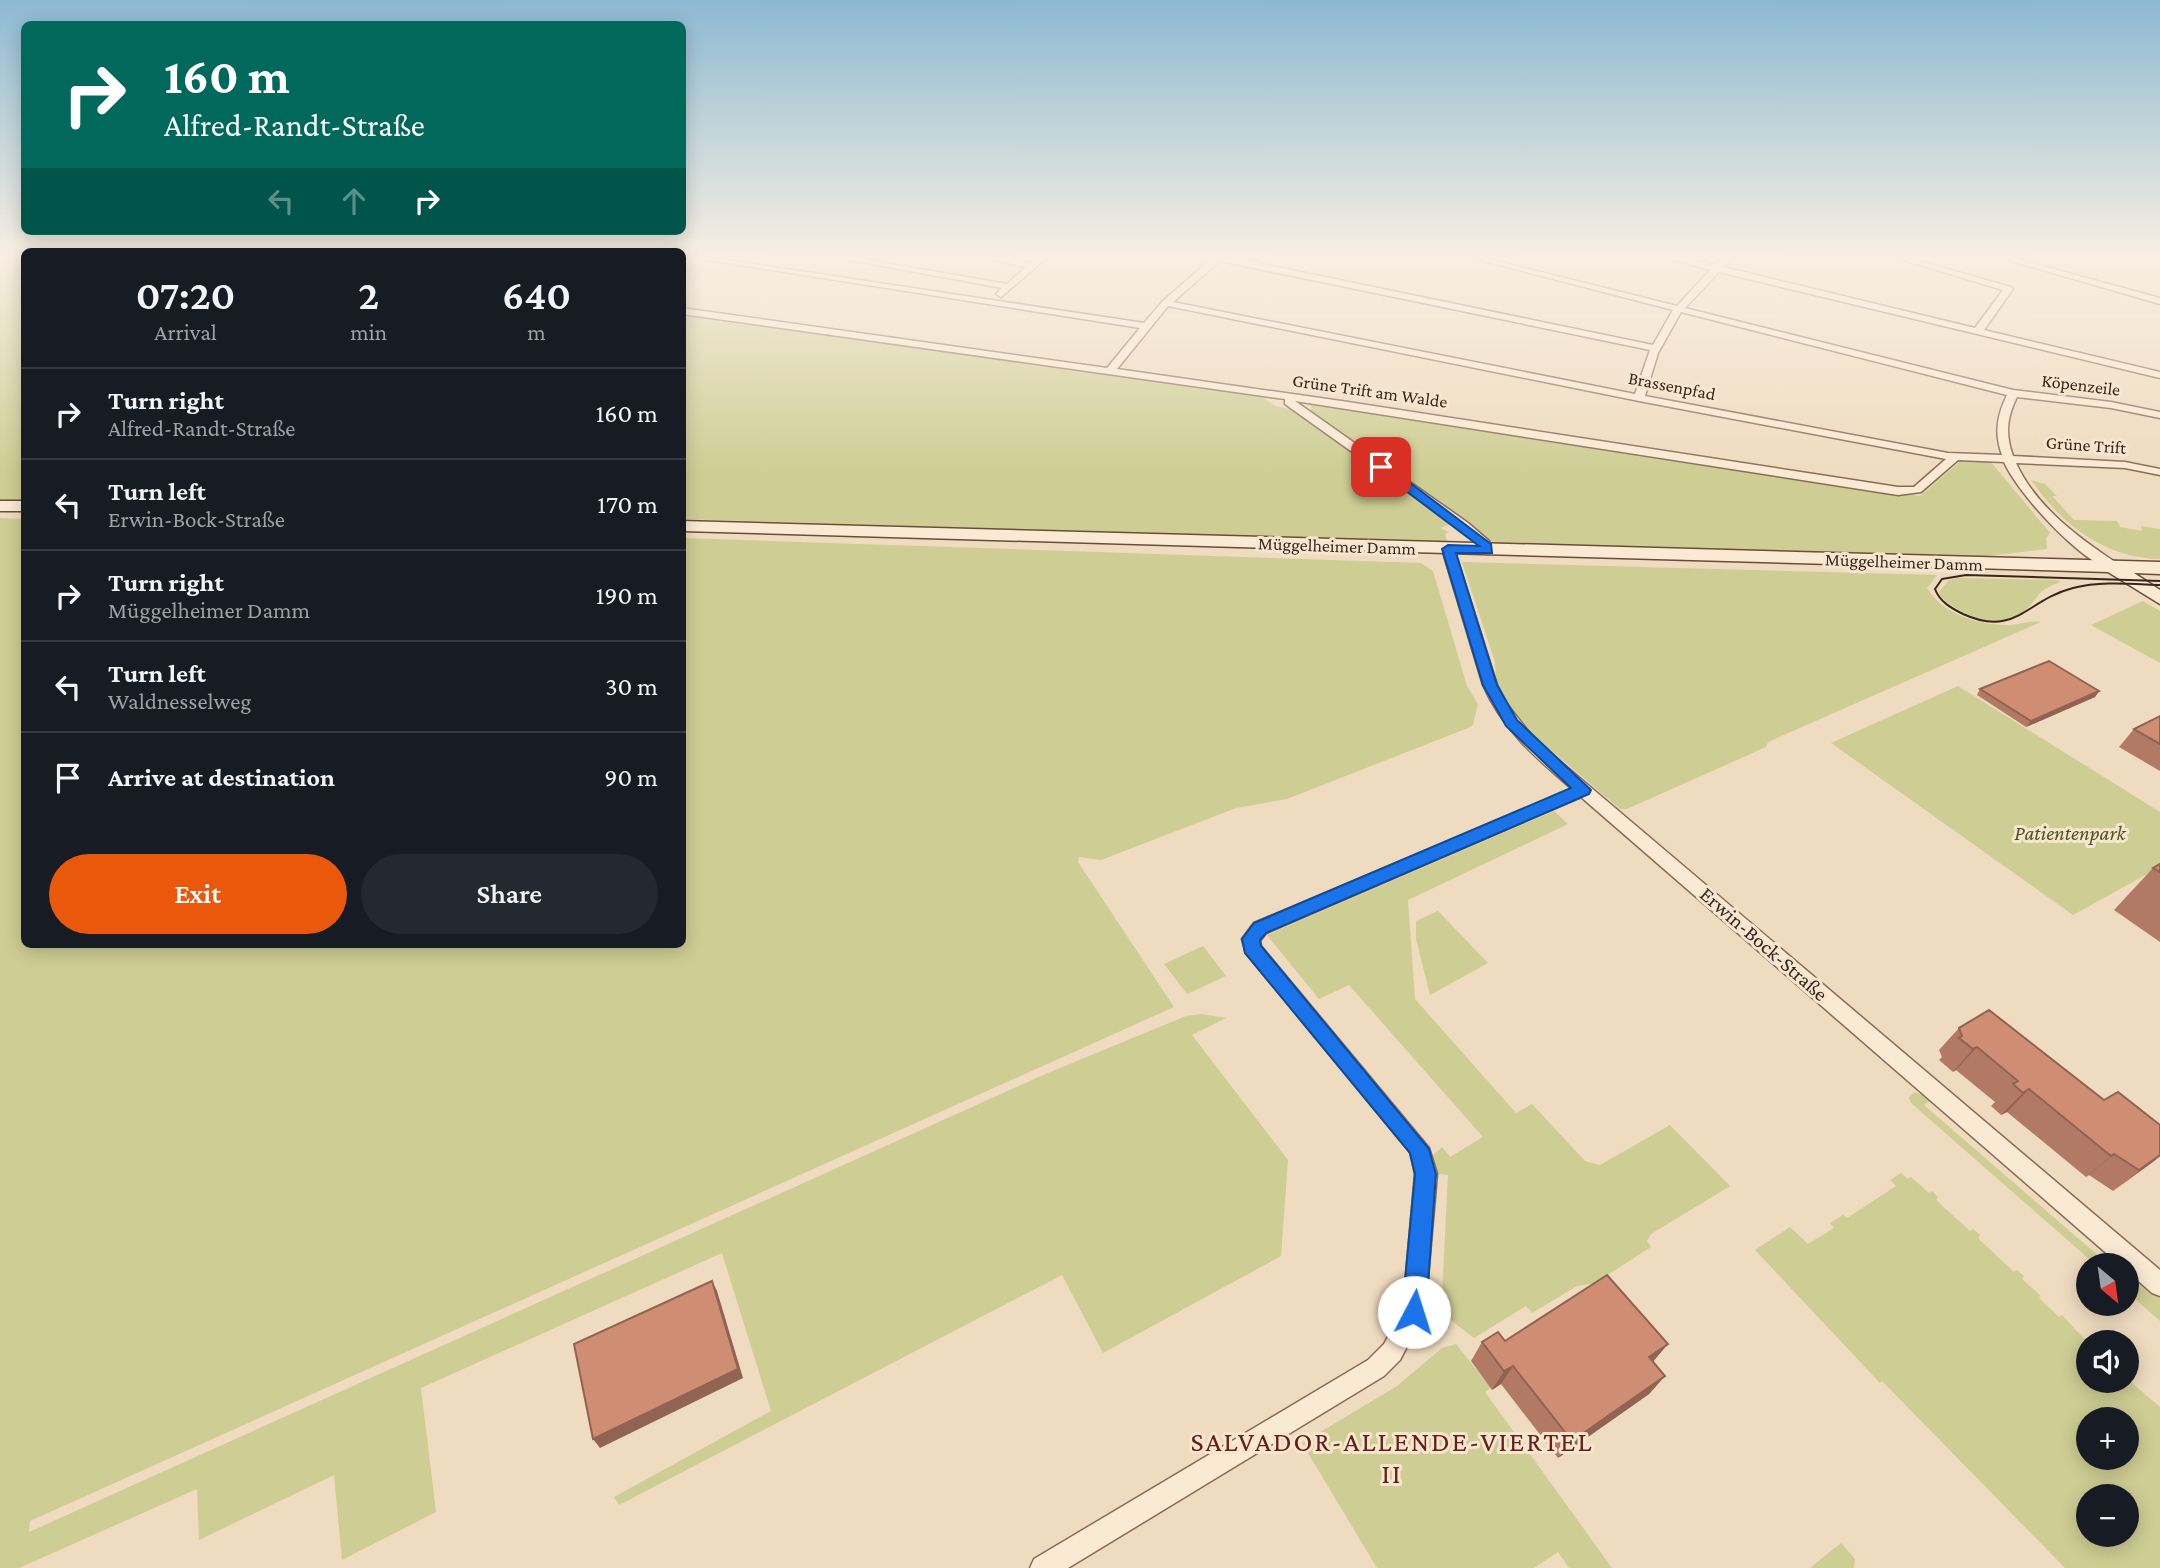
<!DOCTYPE html>
<meta charset="utf-8">
<style>
:root{--surface:#171b24;--page:#242831;--text:#f1f3f6;--muted:#9ea1a6;--line:#363941;--accent:#ea580c}
body{margin:0;font-family:"Crimson Pro",serif;background:var(--page);color:var(--text);height:100vh;display:flex;flex-direction:column;font-size:26px;white-space:nowrap}
*{box-sizing:border-box;margin:0}
p{font-size:23px;color:var(--muted)}
.icon{flex:none;width:38px;height:38px;fill:none;stroke:currentColor;stroke-width:2;stroke-linecap:round;stroke-linejoin:round}
.map{position:relative;flex:1;overflow:hidden}
.drawer{position:absolute;left:21px;top:248px;width:665px;height:700px;display:flex;flex-direction:column;background:var(--surface);border-radius:10px;box-shadow:0 4px 18px #0003}
.drawer>*{flex:none}
.top-card{position:absolute;left:21px;top:21px;width:665px;height:214px;border-radius:10px;box-shadow:0 4px 18px #0003;background:#00695c;color:#fff;overflow:hidden}
.needle{width:46px;rotate:151deg}
.controls{position:absolute;left:2076px;top:1253px;display:grid;gap:14px}
.controls a{display:grid;place-items:center;width:63px;height:63px;border-radius:50%;background:var(--surface);box-shadow:0 4px 18px #0003;font-size:35px}
.pin{position:absolute;display:grid;place-items:center;width:60px;height:60px;color:#fff;margin:-30px;border-radius:14px;box-shadow:0 4px 10px #0006}
.me{position:absolute;width:77px;margin:-38px;rotate:5deg;stroke-linejoin:round;filter:drop-shadow(0 0 5px #0008)}
.turn{display:flex;align-items:center;gap:24px;height:147px;padding:0 28px;font-size:32px}
.turn .icon{width:91px;height:91px;stroke-width:2.5}
.turn b{display:block;font-size:49px;line-height:60px}
.lanes{display:flex;align-items:center;height:66px;padding:0 28px;background:#0003;justify-content:center;gap:35px;direction:ltr}
.lanes .off{opacity:.35}
.eta{display:flex;justify-content:space-evenly;align-items:center;height:119px;text-align:center}
.eta b{font-size:42px;font-weight:600;line-height:49px}
.action{display:flex;gap:14px;margin-top:auto;padding:14px 28px}
.action a{flex:1;height:80px;border-radius:42px;background:var(--accent);color:#fff;font-size:28px;font-weight:600;line-height:80px;text-align:center}
.action a+a{background:var(--page);color:var(--text)}
ul{padding:0;list-style:none}
li{display:flex;align-items:center;gap:21px;height:91px;padding:0 28px;border-top:2px solid var(--line)}
li div{flex:1}
li b{display:block;font-size:26px}
li em{font-style:normal}
.map>svg:first-child{display:block}
.green{fill:#cecd93;fill-rule:evenodd}
.lines{fill:none;stroke-linecap:round;stroke-linejoin:round}
.minor-casing{stroke:#896b57;stroke-width:3}
.secondary-casing{stroke:#6b4c3a;stroke-width:3}
.minor{fill:#fae9d3;fill-rule:evenodd}
.secondary{fill:#fae9d3;fill-rule:evenodd}
.tram{stroke:#38261c;stroke-width:2}
.wall{fill:#b27a64}
.shaded-wall{fill:#916351}
.building{fill:#cf8e74;stroke:#916351;stroke-width:2}
.route{fill:#1a73e8;stroke:#114b97;stroke-width:2}
.labels{text-anchor:middle;dominant-baseline:central;stroke-width:6;stroke-linejoin:round;paint-order:stroke}
.far-street-label{font-size:18px;fill:#38261c;stroke:#f7e6cf}
.park-label{font-size:21px;font-style:italic;fill:#4f5522;stroke:#f7e6cf}
.street-label{font-size:21px;fill:#38261c;stroke:#f7e6cf}
.near-quarter-label{font-size:28px;letter-spacing:2px;fill:#66201a;stroke:#f7e6cf}
</style>
<div class="map">
<svg width="2160" height="1568" viewBox="0 0 2160 1568">
<rect width="100%" height="100%" fill="#efdbbf"/>
<g class="green">
<polygon points="0,256 24,256 24,502 0,501"/>
<polygon points="683,314 1258,395 1276,406 1294,410 1454,523 1440,528 1449,532 1445,534 1447,541 1429,542 683,519"/>
<polygon points="1311,402 1920,496 1963,459 1990,461 2050,533 2046,538 2047,549 1971,558 1497,545 1311,414"/>
<path d="M2031 480 2045 484 2057 496H2052L2074 520 2117 521 2120 527 2142 531 2141 526 2160 529V559C2105 558 2062 525 2031 480Z"/>
<polygon points="0,518 24,519 24,945 682,945 683,538 1421,563 1433,571 1467,686 1478,704 1473,725 1468,728 1287,799 1236,808 1101,860 1079,857 1078,862 1174,1007 30,1521 29,1532 1043,1075 1186,1016 1201,1014 1226,1018 1192,1035 1288,1160 1281,1256 1103,1353 1062,1275 619,1505 614,1497 771,1411 722,1253 421,1388 436,1512 342,1560 334,1475 199,1540 197,1489 19,1568 0,1568"/>
<path d="M1462 562 1937 575 1927 588C1943 615 1979 625 2009 625 2020 625 2029 620 2041 622L1768 742 1766 747 1627 809H1620L1520 724 1497 690 1495 662Z"/>
<path d="M1958 578 2058 580 2061 582C2034 591 2041 597 2023 612 2000 633 1959 614 1941 597L1939 592 1949 580Z"/>
<polygon points="2143,601 2160,611 2160,663 2091,625"/>
<polygon points="1958,686 2160,812 2160,867 2073,915 1831,743"/>
<polygon points="1554,811 1568,824 1408,900 1415,999 1516,1113 1532,1104 1585,1161 1600,1165 1670,1125 1730,1186 1651,1234 1647,1241 1651,1247 1595,1283 1577,1286 1532,1313 1526,1306 1474,1338 1433,1306 1426,1292 1442,1296 1448,1175 1433,1173 1430,1158 1442,1147 1450,1157 1483,1137 1349,985 1319,999 1267,935"/>
<polygon points="1438,911 1488,963 1430,995 1416,939 1416,921"/>
<polygon points="1203,946 1226,976 1187,994 1164,964"/>
<polygon points="1914,1092 1933,1099 1924,1105 2109,1265 2096,1265 1911,1103 1909,1098"/>
<path d="M1901 1173 1908 1179 1911 1177 1929 1193 1932 1191 1938 1197 1936 1200 1970 1231 1973 1229 1980 1235 1978 1238 2014 1272 2017 1270 2024 1276 2022 1279 2041 1296 2039 1298 2059 1317 2062 1315 2088 1343V1381L2126 1378 2160 1407V1568H2065L1882 1381 1880 1383 1755 1250 1790 1227 1808 1244 1834 1228 1830 1223 1843 1215 1847 1218 1896 1186 1890 1180ZM2088 1419H2126V1458H2088ZM2126 1496V1535H2088V1496Z"/>
<polygon points="2126,1269 2160,1294 2160,1321 2126,1291"/>
<polygon points="1456,1344 1491,1388 1485,1392 1612,1568 1569,1568 1558,1552 1534,1568 1377,1568 1302,1443 1397,1386 1442,1348"/>
<polygon points="1841,1543 1855,1559 1854,1568 1810,1568"/>
</g>
<g class="lines">
<defs>
<g id="minor">
<path d="M683 256H701L1144 323 1163 301 1211 259 1206 256H1224L1653 345 1673 310 1464 256H1477L1677 306 1710 270 1661 256H1674L1715 265 1726 256H1735L1723 267 1975 328 2003 290 1890 256H1902L2011 287 2013 289 1984 330 2160 372V378L1719 272 1685 308 2013 390 2111 402 2160 412V418L2111 408 2017 397C2007 417 2005 434 2013 456L2125 462 2160 469V475L2125 468 2016 463C2036 507 2079 538 2118 564V570L2113 571C2080 561 2018 494 2004 462L1958 460 1921 492 1898 495 1295 401 1468 523 1489 541 1494 550 1488 554 1484 553 1480 546 1460 529 1285 404V399L682 314V308L1107 368 1140 328ZM1220 261 1650 350 1635 394 1173 302ZM1168 306 1639 401 1946 459 1914 487H1898L1348 402 1117 369ZM1681 312 2007 395C1997 416 1994 433 2002 455L1948 453 1645 396 1658 353Z"/>
<polygon points="829,256 845,256 1007,284 1026,267 979,256 994,256 1031,263 1040,256 1049,256 1001,297 996,294 1002,288"/>
<polygon points="1994,256 2006,256 2160,298 2160,304"/>
<path d="M1448 545 1454 549 1497 685 1506 703 1536 741 2160 1270V1296L2152 1293 2126 1270V1265H2120L1581 797 1266 933 1260 941 1261 946 1429 1148 1437 1174 1425 1312 1400 1360 1384 1376 1068 1568H1030L1034 1559 1368 1360 1384 1344 1403 1310 1415 1174 1410 1152 1246 953 1242 939 1254 923 1572 789C1536 758 1502 729 1483 685L1442 549Z"/>
</g>
<g id="secondary">
<rect x="0" y="501" width="24" height="10"/>
<polygon points="682,521 2160,562 2160,574 2134,573 2160,590 2160,604 2108,572 682,531"/>
</g>
</defs>
<use href="#minor" class="minor-casing"/>
<use href="#secondary" class="secondary-casing"/>
<use href="#minor" class="minor"/>
<use href="#secondary" class="secondary"/>
<path class="tram" d="M2160 581 1966 575 1942 579 1935 589C1940 602 1951 608 1963 614 2016 638 2026 600 2073 588 2101 581 2131 584 2160 585"/>
</g>
<g class="wall">
<polygon points="1980,689 2099,691 2095,697 2026,727 1977,695"/>
<polygon points="2160,716 2160,771 2119,747 2134,729"/>
<polygon points="2160,864 2160,942 2114,910 2153,868"/>
<polygon points="1959,1028 2104,1100 2160,1125 2160,1156 2113,1191 2089,1175 2086,1177 2007,1112 2001,1115 1991,1106 1995,1102 1956,1070 1953,1072 1939,1060 1942,1057 1939,1050"/>
<polygon points="1505,1341 1653,1362 1665,1376 1649,1394 1558,1458 1501,1384 1492,1390 1471,1361 1482,1342"/>
</g>
<g class="shaded-wall">
<polygon points="2099,691 2095,697 2026,727 2031,721"/>
<polygon points="1977,1047 1956,1070 1953,1072 1973,1049"/>
<polygon points="2029,1089 2007,1112 2001,1115 2023,1093"/>
<polygon points="2114,1154 2089,1175 2086,1177 2111,1156"/>
<polygon points="2160,1155 2160,1156 2153,1162 2113,1191"/>
<polygon points="712,1281 717,1291 743,1378 600,1448 593,1439"/>
<polygon points="1668,1344 1652,1363 1649,1357"/>
<polygon points="1513,1366 1501,1384 1492,1390 1504,1371"/>
<polygon points="1665,1376 1649,1394 1558,1458 1572,1441"/>
</g>
<g class="building">
<polygon points="2049,661 2099,691 2031,721 1980,689"/>
<polygon points="2160,716 2160,744 2134,729"/>
<polygon points="2160,864 2160,872 2153,868"/>
<polygon points="1989,1010 2104,1100 2118,1092 2160,1125 2160,1155 2139,1170 2114,1154 2111,1156 2029,1089 2023,1093 2013,1084 2018,1081 1977,1047 1973,1049 1959,1038 1962,1036 1959,1028"/>
<polygon points="1607,1275 1668,1344 1649,1357 1665,1376 1572,1441 1513,1366 1504,1371 1482,1342 1498,1332 1505,1341"/>
<polygon points="712,1281 738,1369 593,1439 574,1344"/>
</g>
<linearGradient id="sky" x2="0" y2="1"><stop stop-color="#8cb9d3"/><stop offset="0.54" stop-color="#f8efe2"/><stop offset="1" stop-color="#f8efe2" stop-opacity="0"/></linearGradient>
<rect width="2160" height="475" fill="url(#sky)"/>
<polygon class="route" points="1377,464 1385,464 1491,544 1492,553 1456,553 1497,685 1517,720 1591,790 1589,794 1266,933 1260,940 1261,946 1429,1149 1436,1174 1426,1312 1422,1320 1414,1324 1406,1320 1402,1312 1415,1174 1410,1153 1245,953 1242,939 1254,923 1571,788 1506,726 1483,685 1442,549 1448,545 1479,546 1377,469"/>
<g class="labels">
<g class="far-street-label">
<text transform="translate(2081 385) rotate(7)">Köpenzeile</text>
<text transform="translate(1672 386) rotate(11)">Brassenpfad</text>
<text transform="translate(1370 391) rotate(8)">Grüne Trift am Walde</text>
<text transform="translate(2086 445) rotate(4)">Grüne Trift</text>
<text transform="translate(1337 546) rotate(2)">Müggelheimer Damm</text>
<text transform="translate(1904 562) rotate(2)">Müggelheimer Damm</text>
</g>
<g class="park-label">
<text x="2070" y="833">Patientenpark</text>
</g>
<g class="street-label">
<text transform="translate(1764 944) rotate(41)">Erwin-Bock-Straße</text>
</g>
<g class="near-quarter-label">
<text x="1392" y="1441">SALVADOR-ALLENDE-VIERTEL<tspan x="1392" dy="32">II</tspan></text>
</g>
</g>
</svg>
<div class="controls">
<a><svg class="needle" viewBox="-14 -14 28 28"><path d="M0-13l5 13h-10z" fill="#e53935"/><path d="M0 13l5-13h-10z" fill="#9ea1a6"/></svg></a>
<a><svg class="icon" aria-label="sound" viewBox="0 0 24 24"><path d="M4 9h4l5-4v14l-5-4H4zM17 9q2 3 0 6"/></svg></a>
<a>+</a>
<a>−</a>
</div>
<div class="pin" style="left:1381px;top:467px;background:#d93025"><svg class="icon" aria-label="arrive" viewBox="0 0 24 24"><path d="M6 21V4h12l-3 4 3 4H6"/></svg></div>
<svg class="me" style="left:1414px;top:1312px" viewBox="-20 -20 40 40"><circle r="19" fill="#fff"/><path d="M0-13L10 11 0 6-10 11z" fill="#1a73e8"/></svg>
<div class="top-card">
<div class="turn"><svg class="icon" aria-label="right" viewBox="0 0 24 24"><path d="M7 20v-9h11M14 6l5 5-5 5"/></svg><div><b>160 m</b>Alfred-Randt-Straße</div></div>
<div class="lanes"><svg class="icon off" aria-label="left" viewBox="0 0 24 24"><path d="M17 20v-9H6M10 6l-5 5 5 5"/></svg><svg class="icon off" aria-label="ahead" viewBox="0 0 24 24"><path d="M12 20V5M6 11l6-6 6 6"/></svg><svg class="icon" aria-label="right" viewBox="0 0 24 24"><path d="M7 20v-9h11M14 6l5 5-5 5"/></svg></div>
</div>
<section class="drawer">
<div class="eta">
<div><b>07:20</b><p>Arrival</p></div>
<div><b>2</b><p>min</p></div>
<div><b>640</b><p>m</p></div>
</div>
<ul>
<li><svg class="icon" aria-label="right" viewBox="0 0 24 24"><path d="M7 20v-9h11M14 6l5 5-5 5"/></svg><div><b>Turn right</b><p>Alfred-Randt-Straße</p></div><em>160 m</em></li>
<li><svg class="icon" aria-label="left" viewBox="0 0 24 24"><path d="M17 20v-9H6M10 6l-5 5 5 5"/></svg><div><b>Turn left</b><p>Erwin-Bock-Straße</p></div><em>170 m</em></li>
<li><svg class="icon" aria-label="right" viewBox="0 0 24 24"><path d="M7 20v-9h11M14 6l5 5-5 5"/></svg><div><b>Turn right</b><p>Müggelheimer Damm</p></div><em>190 m</em></li>
<li><svg class="icon" aria-label="left" viewBox="0 0 24 24"><path d="M17 20v-9H6M10 6l-5 5 5 5"/></svg><div><b>Turn left</b><p>Waldnesselweg</p></div><em>30 m</em></li>
<li><svg class="icon" aria-label="arrive" viewBox="0 0 24 24"><path d="M6 21V4h12l-3 4 3 4H6"/></svg><div><b>Arrive at destination</b></div><em>90 m</em></li>
</ul>
<div class="action"><a>Exit</a><a>Share</a></div>
</section>
</div>
